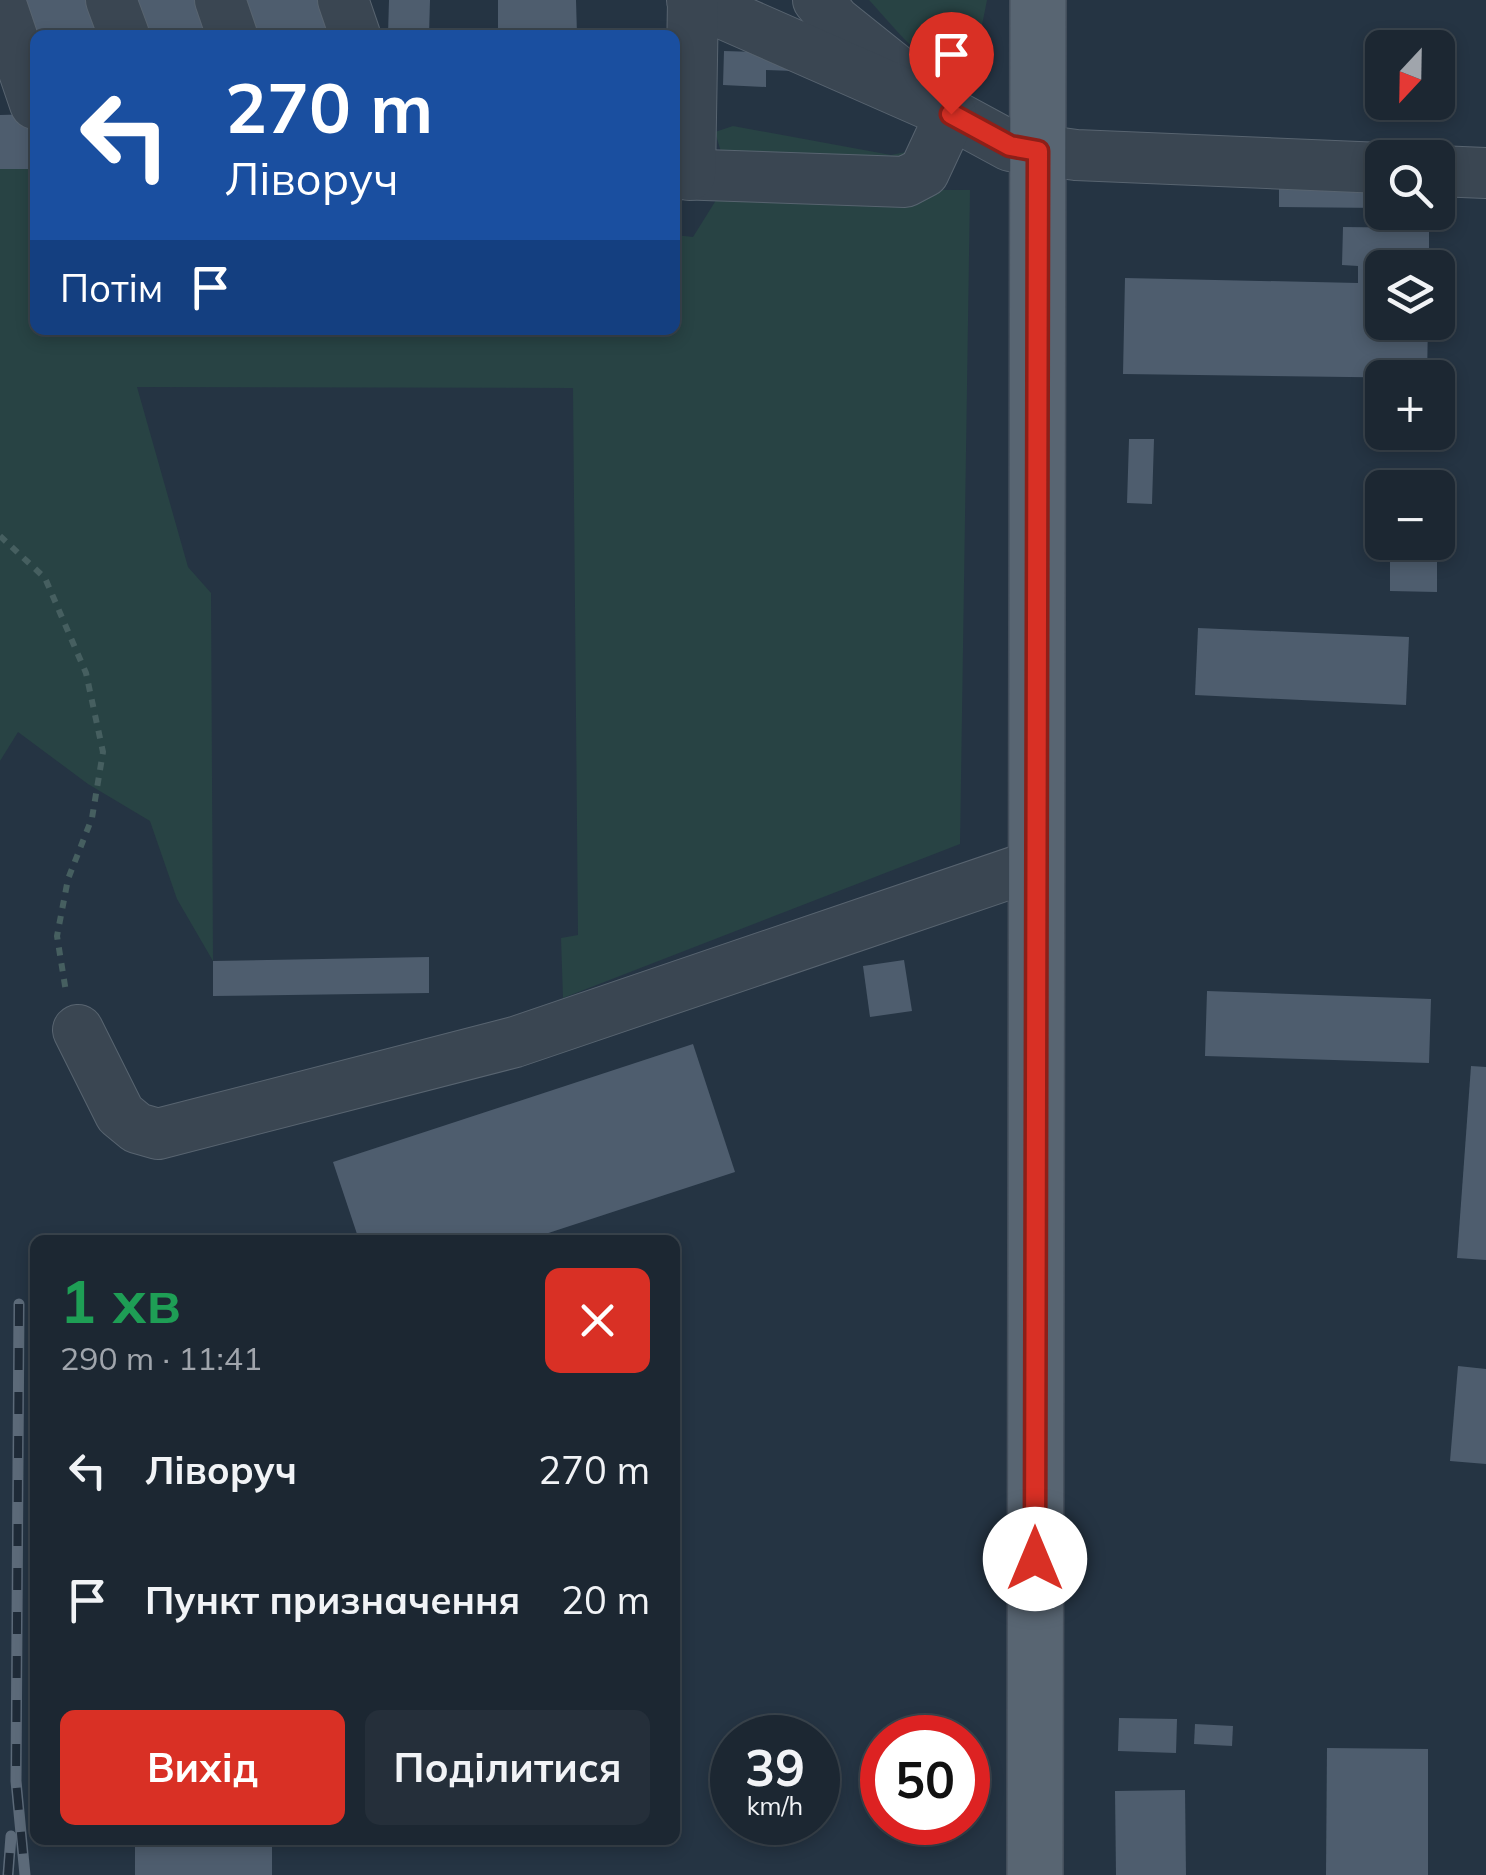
<!DOCTYPE html>
<html lang="uk">
<meta charset="utf-8">
<style>
:root{--surface:#1c2732;--page:#252f3a;--text:#f1f3f6;--muted:#a0a5ac;--line:#3a444d;--accent:#d93025}
body{margin:0;font-family:Mulish,sans-serif;background:var(--page);color:var(--text);height:100vh;display:flex;flex-direction:column;font-size:38px;white-space:nowrap}
*{box-sizing:border-box;margin:0}
p{font-size:32px;color:var(--muted)}
.icon{flex:none;width:55px;height:55px;fill:none;stroke:currentColor;stroke-width:2;stroke-linecap:round;stroke-linejoin:round}
.map{position:relative;flex:1;overflow:hidden}
.details{position:absolute;left:30px;top:1235px;width:650px;height:610px;display:flex;flex-direction:column;background:var(--surface);border-radius:15px;box-shadow:0 5px 15px #0003,0 0 0 2px var(--line)}
.details>*{flex:none}
.hud{position:absolute;left:30px;top:30px;width:650px;height:305px;border-radius:15px;box-shadow:0 5px 15px #0003,0 0 0 2px var(--line);background:#1a4fa0;color:#fff;overflow:hidden}
.needle{width:65px;rotate:202deg}
.controls{position:absolute;left:1365px;top:30px;display:grid;gap:20px}
.controls a{display:grid;place-items:center;width:90px;height:90px;border-radius:15px;background:var(--surface);box-shadow:0 5px 15px #0003,0 0 0 2px var(--line);font-size:50px}
.speed{position:absolute;left:710px;top:1715px;display:flex;gap:20px;font-size:50px;font-weight:700;text-align:center}
.speed>*{display:grid;place-content:center;width:130px;height:130px;border-radius:50%;background:var(--surface);box-shadow:0 5px 15px #0003,0 0 0 2px var(--line);line-height:1}
.speed small{font-size:25px;font-weight:400}
.speed .limit{border:15px solid #d22;background:#fff;color:#111}
.pin{position:absolute;display:grid;place-items:center;width:85px;height:85px;color:#fff;margin:-102px -42px;border-radius:50% 50% 50% 0;rotate:-45deg;box-shadow:0 0 10px #0007}
.pin .icon{rotate:45deg}
.me{position:absolute;width:110px;margin:-55px;rotate:0deg;stroke-linejoin:round;filter:drop-shadow(0 0 8px #0008)}
.turn{display:flex;align-items:center;gap:35px;height:210px;padding:0 30px;font-size:45px}
.turn .icon{width:130px;height:130px;stroke-width:2.5}
.turn b{display:block;font-size:70px;line-height:85px}
.then{display:flex;align-items:center;height:95px;padding:0 30px;background:#0003;gap:20px;font-size:38px}
.round{display:grid;place-items:center;flex:none;width:105px;height:105px;border-radius:15px;background:var(--page)}
.overview{display:flex;align-items:center;justify-content:space-between;height:170px;padding:0 30px}
h1{font-size:60px;font-weight:700;line-height:75px;color:#1e9e55}
.action{display:flex;gap:20px;margin-top:auto;padding:20px 30px}
.action a{flex:1;height:115px;border-radius:15px;background:var(--accent);color:#fff;font-size:40px;font-weight:700;line-height:115px;text-align:center}
.action a+a{background:var(--page);color:var(--text)}
ul{padding:0;list-style:none}
li{display:flex;align-items:center;gap:30px;height:130px;padding:0 30px}
li div{flex:1}
li b{display:block;font-size:38px}
li em{font-style:normal}
.map>svg:first-child{display:block}
.green{fill:#284344}
.building{fill:#4e5d6e}
.lines{fill:none;stroke-linecap:round;stroke-linejoin:round}
.minor-casing{stroke:#586470;stroke-width:52}
.major-casing{stroke:#444f5c;stroke-width:58}
.path{stroke:#465f60;stroke-width:6;stroke-dasharray:8 8;stroke-linecap:butt}
.minor{stroke:#3a4652;stroke-width:50}
.major{stroke:#586572;stroke-width:55}
.rail-casing{stroke:#5c6a79;stroke-width:11}
.rail{stroke:#1f2b38;stroke-width:8;stroke-dasharray:22;stroke-linecap:butt}
.route-casing{stroke:#8d1f18;stroke-width:25}
.route{stroke:#d93025;stroke-width:18}
</style>
<div class="map">
<svg width="1486" height="1875" viewBox="0 0 1486 1875">
<rect width="100%" height="100%" fill="#253443"/>
<g class="green">
<path d="M869 0H987L980 35 962 77C934 79 889 21 869 0Z"/>
<polygon points="733,126 891,155 925,148 895,165 722,155 715,132"/>
<polygon points="0,169 35,169 35,330 675,330 675,235 693,237 723,189 970,190 960,844 563,998 561,938 578,935 573,388 137,387 188,567 211,593 213,961 177,899 150,821 88,784 18,732 0,761"/>
</g>
<g class="building">
<polygon points="17,0 98,0 111,35 35,35"/>
<polygon points="130,0 207,0 220,35 143,35"/>
<polygon points="240,0 325,0 338,35 252,35"/>
<polygon points="389,0 430,0 429,35 388,35"/>
<polygon points="498,0 576,0 577,35 498,35"/>
<polygon points="724,51 794,53 794,71 766,70 766,87 723,85"/>
<polygon points="35,114 35,169 0,169 0,115"/>
<polygon points="1279,172 1382,173 1382,208 1279,207"/>
<polygon points="1343,227 1429,228 1429,268 1382,268 1382,322 1428,322 1427,378 1123,374 1125,278 1358,283 1358,266 1342,265"/>
<polygon points="1129,439 1154,439 1152,504 1127,503"/>
<polygon points="1390,542 1437,542 1437,592 1390,591"/>
<polygon points="1198,628 1409,637 1406,705 1195,695"/>
<polygon points="429,957 429,993 213,996 213,961"/>
<polygon points="904,960 912,1011 870,1017 863,966"/>
<polygon points="1207,991 1431,999 1429,1063 1205,1056"/>
<polygon points="693,1044 735,1172 527,1240 359,1240 333,1162"/>
<polygon points="1471,1066 1486,1067 1486,1260 1457,1258"/>
<polygon points="1458,1366 1486,1369 1486,1464 1450,1461"/>
<polygon points="1119,1718 1177,1719 1176,1753 1118,1751"/>
<polygon points="1195,1724 1233,1726 1232,1746 1194,1744"/>
<polygon points="1327,1748 1428,1749 1428,1875 1326,1875"/>
<polygon points="1185,1790 1186,1875 1116,1875 1115,1791"/>
<polygon points="135,1844 272,1847 272,1875 135,1875"/>
</g>
<g class="lines">
<defs>
<g id="minor">
<polyline points="111,0 124,35"/>
<polyline points="220,0 232,35"/>
<polyline points="343,0 355,35"/>
<polyline points="818,0 835,21 951,114 1010,146 1076,155 1382,168"/>
<polyline points="0,1 35,104"/>
<polyline points="1438,171 1486,173"/>
<polyline points="675,174 905,182 924,172 951,114 692,0"/>
<polyline points="690,175 693,1"/>
<polyline points="78,1030 120,1114 137,1128 158,1134 515,1042 1038,864"/>
</g>
<polyline id="major" points="1035,1875 1038,0"/>
</defs>
<use href="#minor" class="minor-casing"/>
<use href="#major" class="major-casing"/>
<polyline class="path" points="0,536 45,578 86,673 103,752 92,818 68,879 57,936 66,992"/>
<use href="#minor" class="minor"/>
<use href="#major" class="major"/>
<defs>
<g id="rail">
<polyline points="19,1304 16,1781 25,1875"/>
<polyline points="8,1875 11,1836"/>
</g>
</defs>
<use href="#rail" class="rail-casing"/>
<use href="#rail" class="rail"/>
</g>
<g class="lines">
<defs>
<polyline id="route" points="951,114 1010,146 1038,151 1035,1559"/>
</defs>
<use href="#route" class="route-casing"/>
<use href="#route" class="route"/>
</g>
</svg>
<div class="controls">
<a><svg class="needle" viewBox="-14 -14 28 28"><path d="M0-13l5 13h-10z" fill="#e53935"/><path d="M0 13l5-13h-10z" fill="#a0a5ac"/></svg></a>
<a><svg class="icon" aria-label="search" viewBox="0 0 24 24"><circle cx="10" cy="10" r="6"/><path d="M15 15l6 6"/></svg></a>
<a><svg class="icon" aria-label="layers" viewBox="0 0 24 24"><path d="M12 4l9 5-9 5-9-5zM3 14l9 5 9-5"/></svg></a>
<a>+</a>
<a>−</a>
</div>
<div class="speed"><div>39<small>km/h</small></div><div class="limit">50</div></div>
<div class="pin" style="left:951px;top:114px;background:#d93025"><svg class="icon" aria-label="arrive" viewBox="0 0 24 24"><path d="M6 21V4h12l-3 4 3 4H6"/></svg></div>
<svg class="me" style="left:1035px;top:1559px" viewBox="-20 -20 40 40"><circle r="19" fill="#fff"/><path d="M0-13L10 11 0 6-10 11z" fill="#d93025"/></svg>
<div class="hud">
<div class="turn"><svg class="icon" aria-label="left" viewBox="0 0 24 24"><path d="M17 20v-9H6M10 6l-5 5 5 5"/></svg><div><b>270 m</b>Ліворуч</div></div>
<div class="then">Потім<svg class="icon" aria-label="arrive" viewBox="0 0 24 24"><path d="M6 21V4h12l-3 4 3 4H6"/></svg></div>
</div>
<section class="details">
<div class="overview"><div><h1>1 хв</h1><p>290 m · 11:41</p></div><a class="round" style="background:#d93025;color:#fff"><svg class="icon" aria-label="close" viewBox="0 0 24 24"><path d="M6 6l12 12M18 6L6 18"/></svg></a></div>
<ul>
<li><svg class="icon" aria-label="left" viewBox="0 0 24 24"><path d="M17 20v-9H6M10 6l-5 5 5 5"/></svg><div><b>Ліворуч</b></div><em>270 m</em></li>
<li><svg class="icon" aria-label="arrive" viewBox="0 0 24 24"><path d="M6 21V4h12l-3 4 3 4H6"/></svg><div><b>Пункт призначення</b></div><em>20 m</em></li>
</ul>
<div class="action"><a>Вихід</a><a>Поділитися</a></div>
</section>
</div>
